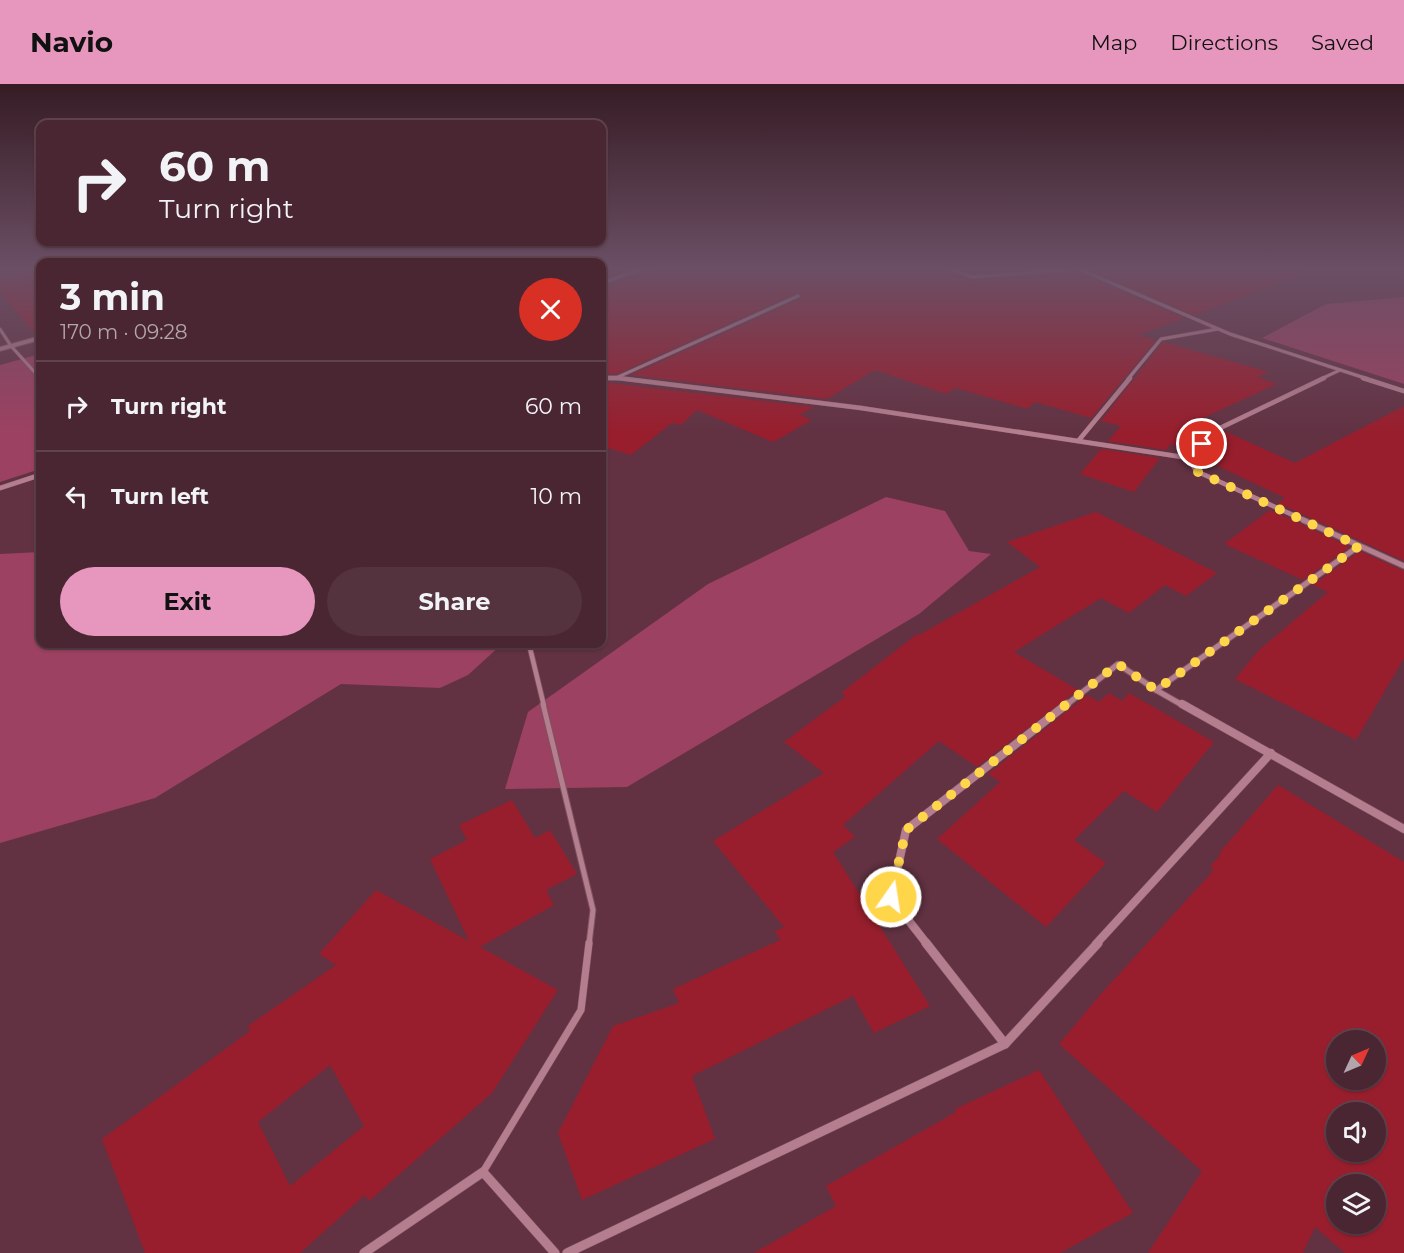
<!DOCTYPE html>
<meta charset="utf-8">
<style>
:root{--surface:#4a2632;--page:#54323e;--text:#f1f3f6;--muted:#b2a5ac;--line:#61434d;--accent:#e797bd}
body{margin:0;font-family:Montserrat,sans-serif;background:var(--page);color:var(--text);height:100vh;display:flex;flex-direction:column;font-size:22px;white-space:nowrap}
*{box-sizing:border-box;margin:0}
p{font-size:20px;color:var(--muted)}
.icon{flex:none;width:33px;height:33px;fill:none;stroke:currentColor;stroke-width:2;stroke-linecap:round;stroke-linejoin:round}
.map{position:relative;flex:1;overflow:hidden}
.drawer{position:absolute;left:36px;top:174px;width:570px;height:390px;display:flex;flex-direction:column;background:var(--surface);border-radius:12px;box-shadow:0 2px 4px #0004,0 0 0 2px var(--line)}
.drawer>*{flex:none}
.hud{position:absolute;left:36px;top:36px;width:570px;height:126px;border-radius:12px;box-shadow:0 2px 4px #0004,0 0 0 2px var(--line);background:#4a2632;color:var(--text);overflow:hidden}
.needle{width:39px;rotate:46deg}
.buttons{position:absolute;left:1326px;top:946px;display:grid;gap:12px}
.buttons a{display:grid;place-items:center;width:60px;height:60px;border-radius:50%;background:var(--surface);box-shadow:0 2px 4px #0004,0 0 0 2px var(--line);font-size:30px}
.pin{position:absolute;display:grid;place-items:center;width:51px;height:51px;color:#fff;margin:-26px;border:3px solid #fff;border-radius:50%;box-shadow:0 2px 6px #0007}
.me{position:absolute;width:66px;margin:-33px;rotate:13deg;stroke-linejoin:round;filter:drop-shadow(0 0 4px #0008)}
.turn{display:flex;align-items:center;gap:21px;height:126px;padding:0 24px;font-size:27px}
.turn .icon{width:78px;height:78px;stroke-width:2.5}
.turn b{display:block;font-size:42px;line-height:51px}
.round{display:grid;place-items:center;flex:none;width:63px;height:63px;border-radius:32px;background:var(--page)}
.head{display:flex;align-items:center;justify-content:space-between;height:102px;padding:0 24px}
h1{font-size:36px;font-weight:700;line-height:45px}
.action{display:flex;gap:12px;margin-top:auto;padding:12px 24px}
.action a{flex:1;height:69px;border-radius:36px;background:var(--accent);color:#111;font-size:24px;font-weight:700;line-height:69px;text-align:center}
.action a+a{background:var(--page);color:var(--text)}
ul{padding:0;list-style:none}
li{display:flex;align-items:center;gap:18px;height:90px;padding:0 24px;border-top:2px solid var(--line)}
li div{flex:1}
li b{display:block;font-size:22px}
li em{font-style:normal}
header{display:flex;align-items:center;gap:36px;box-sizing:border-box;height:84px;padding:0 30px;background:var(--accent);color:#111}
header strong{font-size:28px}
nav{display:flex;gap:33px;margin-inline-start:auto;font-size:21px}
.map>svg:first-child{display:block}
.green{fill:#9c4161}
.building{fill:#981e2d;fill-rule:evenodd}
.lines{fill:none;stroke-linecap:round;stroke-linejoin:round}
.service-far2-casing{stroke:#7b5360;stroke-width:6}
.service-far1-casing{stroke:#7b5360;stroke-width:7}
.service-casing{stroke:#7b5360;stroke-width:8}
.minor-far4-casing{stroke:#7b5360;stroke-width:4}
.minor-far3-casing{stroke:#7b5360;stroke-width:5}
.minor-far2-casing{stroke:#7b5360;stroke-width:7}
.minor-far1-casing{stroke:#7b5360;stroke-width:9}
.minor-casing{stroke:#7b5360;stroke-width:10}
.tertiary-casing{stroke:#7b5360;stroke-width:2}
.service-far2{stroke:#b57e8e;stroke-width:4.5}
.service-far1{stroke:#b57e8e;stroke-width:5}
.service{stroke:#b57e8e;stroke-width:7}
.minor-far4{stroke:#b57e8e;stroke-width:3}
.minor-far3{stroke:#b57e8e;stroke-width:4.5}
.minor-far2{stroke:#b57e8e;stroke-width:5}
.minor-far1{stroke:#b57e8e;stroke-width:8}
.minor{stroke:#b57e8e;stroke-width:9}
.tertiary{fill:#b57e8e;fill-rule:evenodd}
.route{stroke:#ffd54a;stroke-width:10;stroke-dasharray:0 18}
</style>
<header>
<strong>Navio</strong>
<nav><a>Map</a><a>Directions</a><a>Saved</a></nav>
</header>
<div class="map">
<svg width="1404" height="1169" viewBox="0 0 1404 1169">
<rect width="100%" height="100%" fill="#623242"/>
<g class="green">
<polygon points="1404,213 1404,300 1262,254 1326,220"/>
<polygon points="40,270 40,385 0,398 0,281"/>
<polygon points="886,413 945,427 969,467 991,470 919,530 627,703 505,705 528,628 708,500"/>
<polygon points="40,468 40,560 500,560 500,562 468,591 440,604 341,600 155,714 0,759 0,470"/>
</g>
<g class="building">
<polygon points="665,185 948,185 951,188 972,197 1077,188 1184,234 1138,251 1156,256 1091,334 1035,318 1027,325 956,304 946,310 875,286 827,315 631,291 800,215 802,211 798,208 617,290 602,290 602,205"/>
<polygon points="1088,185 1308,185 1308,189 1194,231"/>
<polygon points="40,186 40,250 36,251 0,208 0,194"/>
<polygon points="1163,258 1269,288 1257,293 1277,300 1199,336 1213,343 1188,368 1170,360 1166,366 1108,357 1121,342 1101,337"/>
<polygon points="602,298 814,323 800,331 812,336 773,358 697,326 681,341 672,339 631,371 602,362"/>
<polygon points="1404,322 1404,477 1278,419 1285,414 1197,372 1224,347 1295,379"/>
<polygon points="1101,365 1160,374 1134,408 1080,390"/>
<polygon points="1270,426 1301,440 1350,463 1303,496 1224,460"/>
<polygon points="1096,428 1217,489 1186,512 1165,501 1129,529 1101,514 1014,568 1078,606 977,683 939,657 843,741 855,753 833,768 930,922 874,949 853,912 692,992 715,1055 582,1116 558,1049 613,942 679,919 673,905 780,856 775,847 784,843 713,757 824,689 784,658 846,612 841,609 917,550 919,551 1040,483 1007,458"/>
<polygon points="1360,467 1404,487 1404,574 1356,656 1235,595 1259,566 1328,508 1313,501"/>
<polygon points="1109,609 1122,617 1129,609 1214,658 1157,728 1124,707 1074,756 1106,779 1046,843 937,755 1000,698 988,690 1087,611 1099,618"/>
<path d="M1278 701 1404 778V1169H1345L1315 1143 1303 1169H1148L1202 1087 1059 960 1100 911 1214 786 1210 783 1221 770 1219 769ZM1336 957H1376V996H1336ZM1336 1029H1376V1068H1336ZM1336 1101H1376V1140H1336Z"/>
<path d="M512 716 535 754 550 746 577 790 546 806 554 821 480 863 558 906 492 1009 369 1117 365 1111 300 1169H145L102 1055 250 947 248 942 336 881 319 870 376 806 469 857 430 775 467 756 459 741ZM330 981 364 1042 290 1102 258 1038Z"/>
<polygon points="1039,986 1133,1129 1060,1169 754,1169 836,1122 826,1102 956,1028 955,1025"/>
</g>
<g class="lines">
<defs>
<polyline id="service-far2" points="529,560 544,622"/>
<polyline id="service-far1" points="543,620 593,826 589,860"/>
<polyline id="service" points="483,1088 581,926 589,859"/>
<g id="minor-far4">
<polyline points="952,185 972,193 1074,185"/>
<polyline points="1079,185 1230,250 1368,295"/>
<polyline points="602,199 641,185"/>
<polyline points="0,245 11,262 40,294"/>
<polyline points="618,293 798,212"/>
<polyline points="602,294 627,295"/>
<polyline points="1128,295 1161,255 1218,245"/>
<polyline points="1321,295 1340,286"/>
</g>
<g id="minor-far3">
<polyline points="602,294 618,294 861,324 1189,374"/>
<polyline points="1363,294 1404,307"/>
<polyline points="1079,356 1130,294"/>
<polyline points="1189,374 1196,387 1306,437"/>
<polyline points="1189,374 1216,346 1324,294"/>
<polyline points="0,404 40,391"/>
</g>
<g id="minor-far2">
<polyline points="1303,436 1404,482"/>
<polyline points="1156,606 1359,462"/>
<polyline points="1065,622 1118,580 1156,606 1184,622"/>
</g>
<g id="minor-far1">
<polyline points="1182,620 1404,745"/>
<polyline points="927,860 891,814 906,746 1067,620"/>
<polyline points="1096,860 1271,669"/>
</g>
<g id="minor">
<polyline points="926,859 1005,960"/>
<polyline points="364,1169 483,1088 555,1169"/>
<polyline points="567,1169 1005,960 1098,859"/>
</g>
<polygon id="tertiary" points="40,252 40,256 0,267 0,263"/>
</defs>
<use href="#service-far2" class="service-far2-casing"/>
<use href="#service-far1" class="service-far1-casing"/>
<use href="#service" class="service-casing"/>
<use href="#minor-far4" class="minor-far4-casing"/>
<use href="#minor-far3" class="minor-far3-casing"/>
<use href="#minor-far2" class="minor-far2-casing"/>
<use href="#minor-far1" class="minor-far1-casing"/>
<use href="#minor" class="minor-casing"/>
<use href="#tertiary" class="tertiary-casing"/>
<use href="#service-far2" class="service-far2"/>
<use href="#service-far1" class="service-far1"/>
<use href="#service" class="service"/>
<use href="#minor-far4" class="minor-far4"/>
<use href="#minor-far3" class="minor-far3"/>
<use href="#minor-far2" class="minor-far2"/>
<use href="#minor-far1" class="minor-far1"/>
<use href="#minor" class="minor"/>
<use href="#tertiary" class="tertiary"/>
</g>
<linearGradient id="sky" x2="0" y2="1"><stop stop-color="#361c24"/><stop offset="0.53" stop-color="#6b4f65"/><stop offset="1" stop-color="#6b4f65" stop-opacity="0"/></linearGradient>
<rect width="1404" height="348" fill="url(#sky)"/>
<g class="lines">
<polyline class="route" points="891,813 906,746 1118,580 1156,606 1359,462 1196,387 1189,374 1202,360"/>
</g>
</svg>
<div class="buttons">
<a><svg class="needle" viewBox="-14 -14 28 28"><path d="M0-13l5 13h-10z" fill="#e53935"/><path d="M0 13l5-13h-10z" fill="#b2a5ac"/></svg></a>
<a><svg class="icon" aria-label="sound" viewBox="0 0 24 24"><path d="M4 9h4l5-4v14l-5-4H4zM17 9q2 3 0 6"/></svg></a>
<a><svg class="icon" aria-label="layers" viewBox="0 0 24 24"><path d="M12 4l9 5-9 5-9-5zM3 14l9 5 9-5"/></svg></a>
</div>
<div class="pin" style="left:1202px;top:360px;background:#d93025"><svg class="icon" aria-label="arrive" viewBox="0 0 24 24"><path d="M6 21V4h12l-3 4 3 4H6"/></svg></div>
<svg class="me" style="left:891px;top:813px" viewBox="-20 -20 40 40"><circle r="17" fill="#ffd54a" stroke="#fff" stroke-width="3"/><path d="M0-11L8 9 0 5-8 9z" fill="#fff"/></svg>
<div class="hud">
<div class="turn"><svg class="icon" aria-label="right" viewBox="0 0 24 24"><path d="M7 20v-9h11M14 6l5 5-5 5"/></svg><div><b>60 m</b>Turn right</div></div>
</div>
<section class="drawer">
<div class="head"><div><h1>3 min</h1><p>170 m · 09:28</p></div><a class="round" style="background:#d93025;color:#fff"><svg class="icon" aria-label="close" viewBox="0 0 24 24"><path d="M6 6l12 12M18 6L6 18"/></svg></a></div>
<ul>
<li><svg class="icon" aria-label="right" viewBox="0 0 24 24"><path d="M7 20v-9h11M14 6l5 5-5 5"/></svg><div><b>Turn right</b></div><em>60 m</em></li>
<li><svg class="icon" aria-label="left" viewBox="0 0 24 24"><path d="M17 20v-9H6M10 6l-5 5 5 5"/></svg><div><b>Turn left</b></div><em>10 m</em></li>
</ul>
<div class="action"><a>Exit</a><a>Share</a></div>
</section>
</div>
